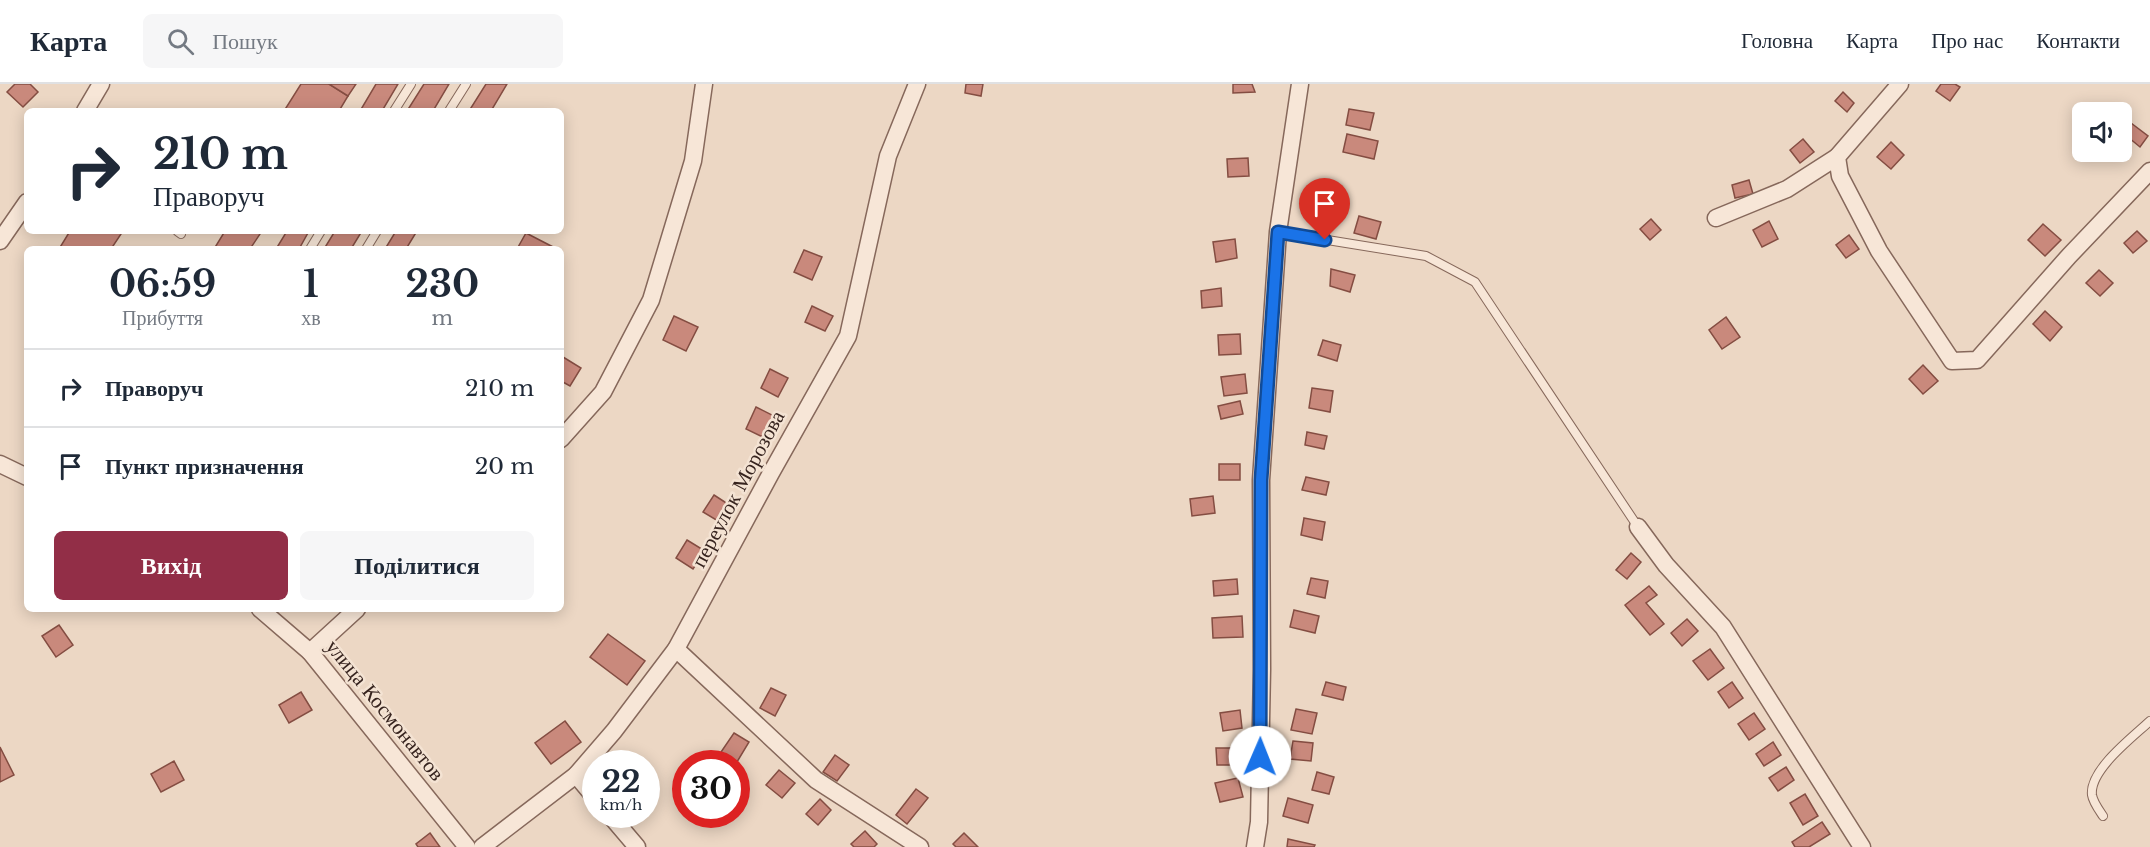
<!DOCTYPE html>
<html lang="uk">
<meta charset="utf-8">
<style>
:root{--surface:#fff;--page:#f6f6f7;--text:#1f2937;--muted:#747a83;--line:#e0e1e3;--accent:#922e47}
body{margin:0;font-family:"Libre Baskerville",serif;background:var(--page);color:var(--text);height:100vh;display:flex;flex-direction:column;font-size:22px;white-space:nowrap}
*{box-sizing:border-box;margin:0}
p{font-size:20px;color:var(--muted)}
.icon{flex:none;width:33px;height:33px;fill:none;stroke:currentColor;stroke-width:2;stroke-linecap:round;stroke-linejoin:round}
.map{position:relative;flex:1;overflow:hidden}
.details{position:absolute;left:24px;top:162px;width:540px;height:366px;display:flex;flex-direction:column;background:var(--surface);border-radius:9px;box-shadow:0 3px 15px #0003}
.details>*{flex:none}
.top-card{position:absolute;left:24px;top:24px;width:540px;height:126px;border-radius:9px;box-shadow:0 3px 15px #0003;background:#fff;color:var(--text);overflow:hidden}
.tools{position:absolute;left:2072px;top:18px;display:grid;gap:12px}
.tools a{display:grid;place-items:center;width:60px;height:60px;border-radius:9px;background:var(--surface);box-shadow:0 3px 15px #0003;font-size:30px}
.speed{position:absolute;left:582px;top:666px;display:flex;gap:12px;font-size:30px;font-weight:700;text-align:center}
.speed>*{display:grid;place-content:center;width:78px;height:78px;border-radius:50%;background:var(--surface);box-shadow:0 3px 15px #0003;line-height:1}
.speed small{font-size:15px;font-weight:400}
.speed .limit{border:9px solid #d22;background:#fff;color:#111}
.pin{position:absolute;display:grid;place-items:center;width:51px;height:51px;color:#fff;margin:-62px -26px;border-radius:50% 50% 50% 0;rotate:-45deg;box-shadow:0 0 6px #0007}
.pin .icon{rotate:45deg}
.me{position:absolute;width:66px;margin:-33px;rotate:1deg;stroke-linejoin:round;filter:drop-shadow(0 0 4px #0008)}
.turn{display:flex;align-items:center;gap:21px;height:126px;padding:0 30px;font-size:27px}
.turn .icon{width:78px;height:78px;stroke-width:2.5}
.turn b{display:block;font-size:42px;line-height:51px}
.eta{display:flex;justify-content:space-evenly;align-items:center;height:102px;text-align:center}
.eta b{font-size:36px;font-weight:800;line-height:42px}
.button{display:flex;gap:12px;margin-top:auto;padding:12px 30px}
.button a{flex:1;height:69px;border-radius:9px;background:var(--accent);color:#fff;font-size:24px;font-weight:800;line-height:69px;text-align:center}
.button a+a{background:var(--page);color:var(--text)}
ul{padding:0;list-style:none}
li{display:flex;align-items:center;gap:18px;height:78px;padding:0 30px;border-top:2px solid var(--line)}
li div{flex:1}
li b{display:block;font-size:22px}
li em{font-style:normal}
header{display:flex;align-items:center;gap:36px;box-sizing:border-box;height:84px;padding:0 30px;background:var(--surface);border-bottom:2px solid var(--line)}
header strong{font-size:28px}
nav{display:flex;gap:33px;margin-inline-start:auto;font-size:21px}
.search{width:420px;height:54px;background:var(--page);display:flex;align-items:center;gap:15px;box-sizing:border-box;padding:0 21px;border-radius:9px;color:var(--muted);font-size:22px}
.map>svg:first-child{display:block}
.building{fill:#c9897c;stroke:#844d42;stroke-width:1.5}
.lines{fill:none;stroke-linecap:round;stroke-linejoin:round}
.service-casing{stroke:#86685b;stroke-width:10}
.minor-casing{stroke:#86685b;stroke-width:19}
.service{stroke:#f7e6d7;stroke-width:8}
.minor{stroke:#f7e6d7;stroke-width:16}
.route-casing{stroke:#114b97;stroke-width:15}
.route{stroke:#1a73e8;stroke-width:10}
.labels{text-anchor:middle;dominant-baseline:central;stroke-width:5;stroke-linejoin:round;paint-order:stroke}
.street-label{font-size:21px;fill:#37241f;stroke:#f4e3d3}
</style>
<header>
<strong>Карта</strong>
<div class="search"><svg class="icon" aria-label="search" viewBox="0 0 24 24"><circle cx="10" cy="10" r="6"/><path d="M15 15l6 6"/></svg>Пошук</div>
<nav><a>Головна</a><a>Карта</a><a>Про нас</a><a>Контакти</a></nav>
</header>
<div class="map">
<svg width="2150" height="763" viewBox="0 0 2150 763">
<rect width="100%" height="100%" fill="#ecd7c4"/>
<g class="building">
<polygon points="15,0 30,0 38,8 23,23 7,8"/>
<polygon points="301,0 329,0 348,12 339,27 284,27"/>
<polygon points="329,0 356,0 348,12"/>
<polygon points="376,0 398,0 382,27 360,27"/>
<polygon points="424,0 449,0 433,27 407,27"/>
<polygon points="486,0 507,0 491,27 469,27"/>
<polygon points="966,0 983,0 981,12 965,9"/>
<polygon points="1233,0 1252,0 1255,8 1233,9"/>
<polygon points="1941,0 1955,0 1960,3 1950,17 1936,7"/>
<polygon points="1843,8 1854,19 1847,28 1835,17"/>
<polygon points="1349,25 1374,29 1370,46 1346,41"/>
<polygon points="2131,39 2148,52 2140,63 2123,49"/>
<polygon points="1347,50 1378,57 1374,75 1343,68"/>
<polygon points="1803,55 1814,68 1800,79 1790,66"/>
<polygon points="1891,58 1904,71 1891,85 1877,73"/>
<polygon points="1248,74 1249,92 1228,93 1227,75"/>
<polygon points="1749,96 1753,110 1735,114 1732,101"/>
<polygon points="1359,132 1381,138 1376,155 1354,149"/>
<polygon points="1651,135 1661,146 1650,156 1640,145"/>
<polygon points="1769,137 1778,155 1762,163 1753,146"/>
<polygon points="2043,140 2061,156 2045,172 2028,156"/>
<polygon points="70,147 123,147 111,165 59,165"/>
<polygon points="225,147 262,147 250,165 214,165"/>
<polygon points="287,147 309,147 299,165 276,165"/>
<polygon points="335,147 362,147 351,165 324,165"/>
<polygon points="396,147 417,147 406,165 385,165"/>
<polygon points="2137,147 2147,157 2133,169 2124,159"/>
<polygon points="526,149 557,165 517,165"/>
<polygon points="1849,151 1859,165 1846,174 1836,161"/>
<polygon points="1235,155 1237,174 1216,178 1213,158"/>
<polygon points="804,166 822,173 812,196 794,188"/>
<polygon points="1331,185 1355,191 1350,208 1330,202"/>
<polygon points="2099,186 2113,199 2100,212 2086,199"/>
<polygon points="1221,204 1222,222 1202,224 1201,207"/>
<polygon points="812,222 833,232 825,247 805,238"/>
<polygon points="2045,227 2062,243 2050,257 2033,240"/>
<polygon points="674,232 698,243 686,267 663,256"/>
<polygon points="1726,233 1740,253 1722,265 1709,246"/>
<polygon points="1240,250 1241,270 1219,271 1218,251"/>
<polygon points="1323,256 1341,261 1337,277 1318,271"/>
<polygon points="563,273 581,284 570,302 561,297 561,276"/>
<polygon points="1923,281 1938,297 1923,310 1909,295"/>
<polygon points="770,285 788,294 778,313 761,304"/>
<polygon points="1245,290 1247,309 1224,312 1221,293"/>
<polygon points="1312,304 1333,307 1330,328 1309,324"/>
<polygon points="1240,317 1243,330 1221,335 1218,322"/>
<polygon points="756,323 778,334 767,355 746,345"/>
<polygon points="1307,348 1327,352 1324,365 1305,361"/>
<rect x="1219" y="380" width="21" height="16"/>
<polygon points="1306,393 1329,398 1326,411 1302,406"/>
<polygon points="714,411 734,424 723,440 703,428"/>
<polygon points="1213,412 1215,429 1192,432 1190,415"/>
<polygon points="1304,434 1325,438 1322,456 1301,451"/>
<polygon points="687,456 705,467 693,485 676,474"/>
<polygon points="1631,469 1641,478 1627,495 1616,486"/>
<polygon points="1311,494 1328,497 1325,514 1307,510"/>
<polygon points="1237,495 1238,510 1214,512 1213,497"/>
<polygon points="1649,502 1657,511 1646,519 1664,540 1650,551 1625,521"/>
<polygon points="1294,526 1319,532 1315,549 1290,543"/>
<polygon points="1242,532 1243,553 1213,554 1212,534"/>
<polygon points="1687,535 1698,547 1682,562 1671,549"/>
<polygon points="59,541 73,561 56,573 42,552"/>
<polygon points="608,550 645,577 627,601 590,573"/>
<polygon points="1710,565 1724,584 1708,596 1693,577"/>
<polygon points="1326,598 1346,603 1343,616 1322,611"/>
<polygon points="1732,598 1743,614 1729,624 1718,608"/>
<polygon points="771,604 786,611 775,632 760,624"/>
<polygon points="301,608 312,626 289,639 279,621"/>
<polygon points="1296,625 1317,629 1312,650 1291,646"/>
<polygon points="1240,626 1242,644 1223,647 1220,629"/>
<polygon points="1754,629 1765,645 1749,656 1738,640"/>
<polygon points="565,637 581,658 551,680 535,659"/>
<polygon points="734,649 749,658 737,678 721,668"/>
<polygon points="1293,657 1313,659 1311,677 1290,675"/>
<polygon points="1773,658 1781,671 1764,682 1756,670"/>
<polygon points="0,663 14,691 0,698"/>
<polygon points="1216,664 1241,664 1241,681 1217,681"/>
<polygon points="835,671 849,681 837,697 823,688"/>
<polygon points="174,677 184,696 161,708 151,690"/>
<polygon points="1786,683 1794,696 1778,707 1769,694"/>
<polygon points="779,686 795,699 782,714 766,701"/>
<polygon points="1317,688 1334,693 1329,710 1312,706"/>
<polygon points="1238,694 1243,713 1220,718 1215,699"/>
<polygon points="916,705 928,714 907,740 896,731"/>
<polygon points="1805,710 1818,732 1803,741 1790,719"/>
<polygon points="1288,714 1313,721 1308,739 1283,732"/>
<polygon points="820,715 831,726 818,741 806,730"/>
<polygon points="1822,738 1830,750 1809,763 1795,763 1792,758"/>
<polygon points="865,747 877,760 874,763 854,763 851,760"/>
<polygon points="430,749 440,763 418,763 416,760"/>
<polygon points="964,749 978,763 956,763 953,760"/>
<polygon points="1288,755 1315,761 1314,763 1287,763"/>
</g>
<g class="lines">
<defs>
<g id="service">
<polyline points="394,27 411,0"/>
<polyline points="449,27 466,0"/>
<polyline points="177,147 181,150"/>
<polyline points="1278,148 1426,172 1475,198 1638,443"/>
<polyline points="310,165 321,147"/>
<polyline points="366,165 377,147"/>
<path d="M2103 732C2099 726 2093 718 2092 711 2089 686 2133 653 2150 637"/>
</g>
<g id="minor">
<polyline points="1900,0 1837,73 1840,92 1879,167 1952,277 1977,276 2069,172 2150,87"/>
<polyline points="85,27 101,0"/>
<polyline points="1716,134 1787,105 1837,73"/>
<polyline points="0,157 27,118"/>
<polyline points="561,355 603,308 651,216 693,77 704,0"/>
<polyline points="0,380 27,393"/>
<polyline points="1638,443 1666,481 1723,543 1862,763"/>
<polyline points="260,525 310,568 467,763"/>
<polyline points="676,565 816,696 920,763"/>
<polyline points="310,568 357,525"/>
<polyline points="576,691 596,715"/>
<polyline points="609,730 637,763"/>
<polyline points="482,763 576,691 614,647 676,565 771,389 848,252 888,72 917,0"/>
<polyline points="1255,763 1259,738 1262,585 1261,396 1278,148 1300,0"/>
</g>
</defs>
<use href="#service" class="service-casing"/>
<use href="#minor" class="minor-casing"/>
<use href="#service" class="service"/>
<use href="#minor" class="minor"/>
</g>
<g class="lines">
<defs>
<polyline id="route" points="1260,673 1261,396 1278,148 1325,156"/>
</defs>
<use href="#route" class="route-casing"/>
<use href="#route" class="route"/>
</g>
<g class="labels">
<g class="street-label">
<text transform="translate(738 405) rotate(-62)">переулок Морозова</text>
<text transform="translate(385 626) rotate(51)">улица Космонавтов</text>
</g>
</g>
</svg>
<div class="tools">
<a><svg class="icon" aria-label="sound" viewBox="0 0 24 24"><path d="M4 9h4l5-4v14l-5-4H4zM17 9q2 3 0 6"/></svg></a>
</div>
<div class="speed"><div>22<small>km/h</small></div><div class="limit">30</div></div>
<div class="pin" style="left:1325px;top:156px;background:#d93025"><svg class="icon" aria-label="arrive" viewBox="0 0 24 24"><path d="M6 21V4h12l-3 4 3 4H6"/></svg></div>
<svg class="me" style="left:1260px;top:673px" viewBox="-20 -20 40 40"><circle r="19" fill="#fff"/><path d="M0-13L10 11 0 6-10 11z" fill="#1a73e8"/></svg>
<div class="top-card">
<div class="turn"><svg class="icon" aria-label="right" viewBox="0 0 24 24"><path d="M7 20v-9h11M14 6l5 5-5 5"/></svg><div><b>210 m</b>Праворуч</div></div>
</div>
<section class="details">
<div class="eta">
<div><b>06:59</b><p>Прибуття</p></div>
<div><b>1</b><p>хв</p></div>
<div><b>230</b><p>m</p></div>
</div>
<ul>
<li><svg class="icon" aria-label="right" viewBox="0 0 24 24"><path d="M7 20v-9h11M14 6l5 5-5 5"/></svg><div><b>Праворуч</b></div><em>210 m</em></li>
<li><svg class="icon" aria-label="arrive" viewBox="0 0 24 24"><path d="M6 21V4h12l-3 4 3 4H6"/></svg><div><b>Пункт призначення</b></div><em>20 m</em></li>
</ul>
<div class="button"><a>Вихід</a><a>Поділитися</a></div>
</section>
</div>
